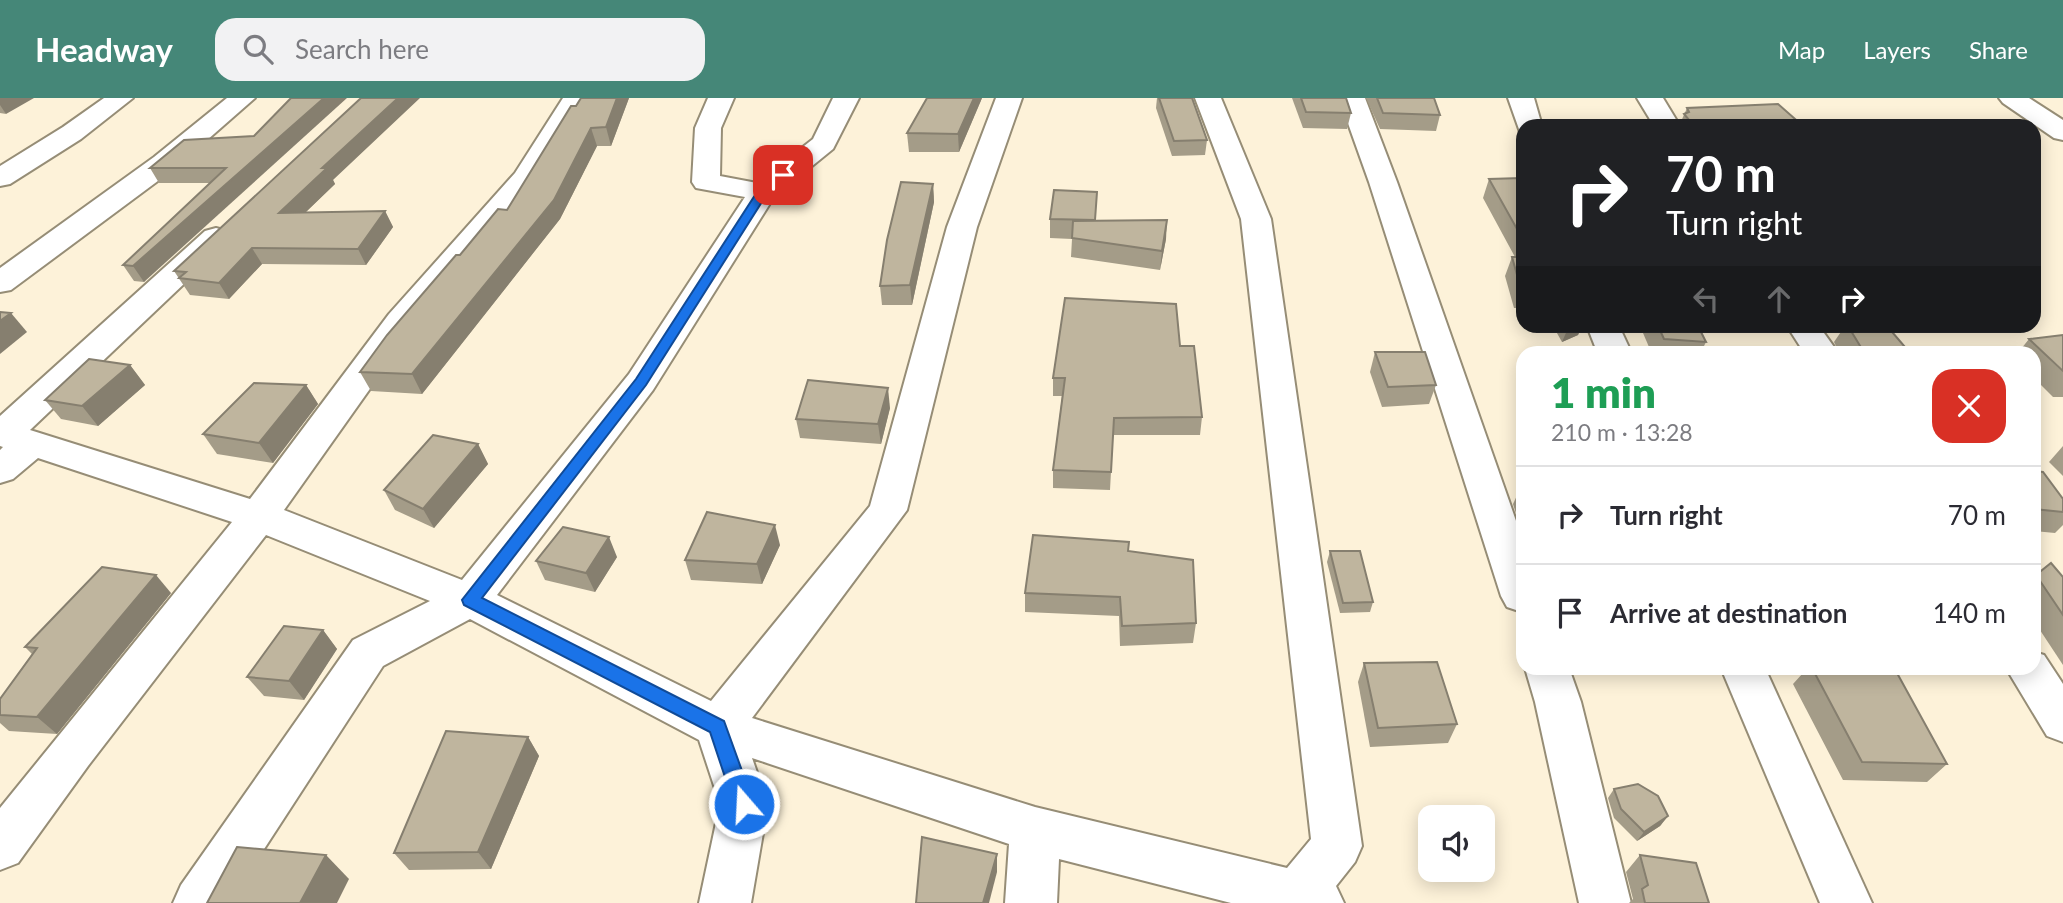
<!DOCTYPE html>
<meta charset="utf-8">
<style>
:root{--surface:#fff;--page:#f2f2f3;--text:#2b2b33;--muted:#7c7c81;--line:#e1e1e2;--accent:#458778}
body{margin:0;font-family:Lato,sans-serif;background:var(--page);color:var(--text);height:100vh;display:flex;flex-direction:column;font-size:26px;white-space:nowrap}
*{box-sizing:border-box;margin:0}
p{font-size:23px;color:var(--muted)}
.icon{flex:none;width:38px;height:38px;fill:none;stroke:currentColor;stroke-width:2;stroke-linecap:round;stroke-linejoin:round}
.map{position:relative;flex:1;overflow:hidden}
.drawer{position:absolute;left:1516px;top:248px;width:525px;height:329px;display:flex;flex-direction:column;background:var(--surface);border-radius:21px;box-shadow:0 4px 18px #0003}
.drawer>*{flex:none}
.banner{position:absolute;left:1516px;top:21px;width:525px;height:214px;border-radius:21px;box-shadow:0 4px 18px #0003;background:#202124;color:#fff;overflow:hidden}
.controls{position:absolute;left:1418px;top:707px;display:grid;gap:14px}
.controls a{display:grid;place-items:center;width:77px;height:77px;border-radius:14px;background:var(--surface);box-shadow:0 4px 18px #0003;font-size:35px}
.pin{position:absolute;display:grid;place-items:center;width:60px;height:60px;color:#fff;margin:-30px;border-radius:14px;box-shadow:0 4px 10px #0006}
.me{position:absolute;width:77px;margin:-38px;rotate:341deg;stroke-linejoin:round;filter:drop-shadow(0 0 5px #0008)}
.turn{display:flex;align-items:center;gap:24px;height:147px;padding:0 35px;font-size:32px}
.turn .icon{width:91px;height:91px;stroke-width:2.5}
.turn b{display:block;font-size:49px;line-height:60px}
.lanes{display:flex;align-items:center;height:66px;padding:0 35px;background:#0003;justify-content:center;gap:35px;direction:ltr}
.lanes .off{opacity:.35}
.round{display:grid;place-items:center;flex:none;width:74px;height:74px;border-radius:21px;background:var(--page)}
.overview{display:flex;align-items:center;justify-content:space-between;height:119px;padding:0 35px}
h1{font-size:42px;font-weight:800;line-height:52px;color:#1e9e55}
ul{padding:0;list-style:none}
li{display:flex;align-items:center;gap:21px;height:98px;padding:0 35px;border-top:2px solid var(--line)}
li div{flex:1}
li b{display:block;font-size:26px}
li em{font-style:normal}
header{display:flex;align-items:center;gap:42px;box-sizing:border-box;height:98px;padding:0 35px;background:var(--accent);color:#fff}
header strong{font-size:33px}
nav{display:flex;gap:38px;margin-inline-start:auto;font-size:24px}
.search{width:490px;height:63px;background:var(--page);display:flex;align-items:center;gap:18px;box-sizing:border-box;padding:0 24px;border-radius:21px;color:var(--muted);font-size:26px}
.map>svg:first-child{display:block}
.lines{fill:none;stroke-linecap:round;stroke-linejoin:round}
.minor-casing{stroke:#968d76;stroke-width:4}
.minor{fill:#fff;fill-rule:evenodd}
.wall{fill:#a49c88}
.shaded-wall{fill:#867f6f}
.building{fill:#bfb59e;stroke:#867f6f;stroke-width:2}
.route{fill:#1a73e8;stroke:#114b97;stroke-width:2}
</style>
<header>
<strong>Headway</strong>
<div class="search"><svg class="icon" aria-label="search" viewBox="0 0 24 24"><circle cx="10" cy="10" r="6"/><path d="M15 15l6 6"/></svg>Search here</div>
<nav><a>Map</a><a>Layers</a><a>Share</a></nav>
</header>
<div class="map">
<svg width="2063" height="805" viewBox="0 0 2063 805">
<rect width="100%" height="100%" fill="#fdf2d9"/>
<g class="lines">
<defs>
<g id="minor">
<polygon points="104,0 133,0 81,41 10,86 0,88 0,68 63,29"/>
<polygon points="227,0 255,0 174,71 11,192 0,194 0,170 154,59"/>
<polygon points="563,0 589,0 536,86 413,230 284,412 462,482 629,276 745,99 696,90 692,84 695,30 708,0 734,0 721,30 720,78 757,85 813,41 833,0 859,0 833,51 774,99 653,292 497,497 711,603 870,408 947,129 996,0 1022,0 977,129 907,412 752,620 1035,709 1287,770 1311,741 1241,121 1195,0 1221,0 1271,121 1362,748 1355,764 1336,788 1344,805 1231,805 1059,761 1057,805 1005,805 1009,746 752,660 768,706 751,805 699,805 720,706 699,642 470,521 383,568 229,805 173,805 181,787 353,542 430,503 266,437 88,668 18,765 0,772 0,710 232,424 38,360 13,381 0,385 0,352 3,349 0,348 0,318 205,133 216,130 227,133 231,139 227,145 30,332 250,401 389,216 515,75"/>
<polygon points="1339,0 1365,0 1397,84 1522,440 1522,514 1507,509 1501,498 1369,84"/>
<polygon points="1508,0 1534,0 1542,28 1522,28 1522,34 1520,34"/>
<polygon points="1637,0 1663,0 1680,28 1654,28"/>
<polygon points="1999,0 2029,0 2063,22 2063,42 2054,40 2003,5"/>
<polygon points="1587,228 1619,228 1632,256 1598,256"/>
<polygon points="1787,228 1819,228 1839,256 1805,256"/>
<polygon points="2034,554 2044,557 2063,586 2063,644 2047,638 2006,570 2034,570"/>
<polygon points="1525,570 1569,570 1581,604 1631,805 1579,805 1535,604"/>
<polygon points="1721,570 1765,570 1872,805 1820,805"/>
</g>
</defs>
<use href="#minor" class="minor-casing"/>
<use href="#minor" class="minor"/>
</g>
<g class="wall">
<polygon points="0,0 6,16 0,15"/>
<polygon points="629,0 611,48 597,48 560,121 422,296 371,293 360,274 460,157 507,112 576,8"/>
<polygon points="927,0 982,0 959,54 909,54 907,35"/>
<polygon points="1157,0 1192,0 1207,42 1205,57 1172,58 1156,10"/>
<polygon points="1292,0 1346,0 1351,15 1347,31 1303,30"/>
<polygon points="1366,0 1434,0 1440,17 1436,33 1380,31"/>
<polygon points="1687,10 1803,28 1679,28"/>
<polygon points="254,38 144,184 134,183 123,167 210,85 159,85 150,70"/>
<polygon points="1522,80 1522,210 1514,210 1505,178 1512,159 1515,159 1483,100 1489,81"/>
<polygon points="333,82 335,86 305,115 385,113 393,129 366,167 262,166 229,201 190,197 174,173"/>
<polygon points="933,86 934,104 912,207 882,207 880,188"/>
<polygon points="1050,121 1096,123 1166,141 1160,172 1071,159 1072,141 1050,140"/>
<polygon points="1553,228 1582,228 1578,237 1562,244"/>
<polygon points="1640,228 1698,228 1706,244 1700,256 1652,256"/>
<polygon points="1845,228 1887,228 1911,256 1840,256 1834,244"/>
<polygon points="2063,237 2063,299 2053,299 2034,280 2034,256 2017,256 2029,241"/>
<polygon points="1180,248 1202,319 1200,337 1113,337 1110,392 1053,390 1053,372 1062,298 1053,298 1053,280"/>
<polygon points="1375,254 1436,287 1429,306 1382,309 1370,274"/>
<polygon points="130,267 145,287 98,328 61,321 45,302"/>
<polygon points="306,287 318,306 273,365 217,356 203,336"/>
<polygon points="890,310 881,346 800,340 796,321"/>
<polygon points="478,346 488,366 434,430 395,412 384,392"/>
<polygon points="2063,348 2063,378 2049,364"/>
<polygon points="2034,373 2063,401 2063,427 2055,435 2034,433"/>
<polygon points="1522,387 1522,434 1513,406"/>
<polygon points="780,447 762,486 691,482 685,462"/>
<polygon points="1128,453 1196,525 1193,545 1120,548 1119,518 1025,514 1025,495"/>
<polygon points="1330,453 1373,504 1370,514 1340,515 1327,464"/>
<polygon points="617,459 595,494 545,482 536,463"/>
<polygon points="2036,477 2063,479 2063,567 2034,523 2034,479"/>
<polygon points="171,495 57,636 9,633 0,625 0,601 32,556 25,549"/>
<polygon points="323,532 337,551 304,602 264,598 247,579"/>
<polygon points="1364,565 1457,626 1448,645 1370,649 1358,584"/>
<polygon points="1801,570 1879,570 1947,666 1927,684 1843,682 1793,586 1803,575"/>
<polygon points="528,639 539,658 491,771 409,772 394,755"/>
<polygon points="1614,691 1668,718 1660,728 1637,743 1614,720 1608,700"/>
<polygon points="1640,757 1709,805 1629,805 1633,801 1626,774"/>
</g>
<g class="shaded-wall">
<polygon points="0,0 34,0 6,16 0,7"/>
<polygon points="324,0 347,0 144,184 133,168"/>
<polygon points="398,0 420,0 333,82 335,86 288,131 279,115 322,70"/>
<polygon points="617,0 629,0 611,48 606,29"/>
<polygon points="974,0 982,0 959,54 958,36"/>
<polygon points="591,30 597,48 560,121 422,296 412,276"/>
<polygon points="933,86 934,104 912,207 910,187"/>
<polygon points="385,113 393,129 366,167 358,151"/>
<polygon points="1167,122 1166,141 1160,172 1162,153"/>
<polygon points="252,150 262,166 229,201 219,185"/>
<polygon points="11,215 27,234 0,256 0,223"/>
<polygon points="1569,228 1582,228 1578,237 1562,244"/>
<polygon points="130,267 145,287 98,328 82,308"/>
<polygon points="306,287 318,306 273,365 259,345"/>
<polygon points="888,290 890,310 881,346 878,326"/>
<polygon points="478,346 488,366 434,430 423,411"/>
<polygon points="775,427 780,447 762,486 757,466"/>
<polygon points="609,439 617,459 595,494 586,475"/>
<polygon points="156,477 171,495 57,636 37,619"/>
<polygon points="323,532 337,551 304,602 289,583"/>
<polygon points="528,639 539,658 491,771 478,754"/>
<polygon points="1668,718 1660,728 1637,743 1644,734"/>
<polygon points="997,756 997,774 989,805 983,805"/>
<polygon points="326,757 349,781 337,805 300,805"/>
</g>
<g class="building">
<polygon points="291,0 324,0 133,168 123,167 226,70 150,70 184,42 254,38"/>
<polygon points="361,0 398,0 322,70 327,70 279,115 385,113 358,151 252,150 219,185 179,180 186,174 174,173"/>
<polygon points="581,0 617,0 606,29 591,30 554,102 412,276 360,274 387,237 456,157 460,157 498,111 507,112 571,8 576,8"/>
<polygon points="927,0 974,0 958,36 907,35"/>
<polygon points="1159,0 1192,0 1207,42 1174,43"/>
<polygon points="1301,0 1346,0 1351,15 1306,14"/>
<polygon points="1377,0 1434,0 1440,17 1383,15"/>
<polygon points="1778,6 1803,28 1694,28 1684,16 1689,14 1687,10"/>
<polygon points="1522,80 1522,140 1489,81"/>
<polygon points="901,84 933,86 910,187 880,188 887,142"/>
<polygon points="1054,92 1097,94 1095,122 1050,121"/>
<polygon points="1167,122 1162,153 1072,140 1073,123"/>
<polygon points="1512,159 1522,159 1522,191 1521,191"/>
<polygon points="1065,200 1176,206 1180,248 1194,248 1202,319 1114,320 1111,374 1053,372 1065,280 1053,280"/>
<polygon points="0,214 11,215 0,223"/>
<polygon points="1658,228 1698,228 1706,244 1664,241"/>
<polygon points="1848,228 1887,228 1911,256 1865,256"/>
<polygon points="2063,237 2063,273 2029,241"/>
<polygon points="1375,254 1425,254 1436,287 1388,289"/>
<polygon points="89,261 130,267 82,308 45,302"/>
<polygon points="808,282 888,290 878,326 796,321"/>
<polygon points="254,285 306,287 259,345 203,336"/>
<polygon points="433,337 478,346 423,411 384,392"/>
<polygon points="2034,373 2043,374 2063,401 2063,414 2034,411"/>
<polygon points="707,414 775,427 757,466 685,462"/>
<polygon points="563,429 609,439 586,475 536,463"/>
<polygon points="1033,437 1129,444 1128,453 1193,462 1196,525 1122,528 1120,499 1025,495"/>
<polygon points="1330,453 1360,453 1373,504 1343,505"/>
<polygon points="2051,465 2063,479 2063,517 2036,477"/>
<polygon points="102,469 156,477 37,619 0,617 0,601 37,550 25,549"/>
<polygon points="284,528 323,532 289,583 247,579"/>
<polygon points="1437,564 1457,626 1378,630 1364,565"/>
<polygon points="1812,570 1879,570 1881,574 1897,575 1947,666 1862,664"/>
<polygon points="446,633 528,639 478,754 394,755"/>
<polygon points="1638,686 1658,698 1668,718 1644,734 1621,711 1614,691"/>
<polygon points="922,739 997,756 983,805 916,805"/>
<polygon points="237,749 326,757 300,805 207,805"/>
<polygon points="1640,757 1696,765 1709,805 1645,805 1642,791 1648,787"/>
</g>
<polygon class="route" points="783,74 789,77 767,96 646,287 482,500 724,623 754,706 751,712 744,715 736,712 710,634 464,507 462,502 636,281 759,91"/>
</svg>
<div class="controls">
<a><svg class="icon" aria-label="sound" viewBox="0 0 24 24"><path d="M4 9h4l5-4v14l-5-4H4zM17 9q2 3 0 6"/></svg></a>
</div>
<div class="pin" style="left:783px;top:77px;background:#d93025"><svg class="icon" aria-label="arrive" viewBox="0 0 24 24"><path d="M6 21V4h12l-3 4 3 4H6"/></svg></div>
<svg class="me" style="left:744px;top:706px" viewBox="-20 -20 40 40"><circle r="17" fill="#1a73e8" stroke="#fff" stroke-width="3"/><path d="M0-11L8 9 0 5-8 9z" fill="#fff"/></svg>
<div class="banner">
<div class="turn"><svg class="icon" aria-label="right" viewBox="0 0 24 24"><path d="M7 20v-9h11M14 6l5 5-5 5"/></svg><div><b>70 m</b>Turn right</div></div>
<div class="lanes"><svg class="icon off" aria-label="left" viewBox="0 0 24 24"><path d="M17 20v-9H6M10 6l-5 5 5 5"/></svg><svg class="icon off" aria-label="ahead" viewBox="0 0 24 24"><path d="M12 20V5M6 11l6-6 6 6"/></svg><svg class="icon" aria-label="right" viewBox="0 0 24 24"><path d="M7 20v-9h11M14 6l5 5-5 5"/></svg></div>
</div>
<section class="drawer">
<div class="overview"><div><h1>1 min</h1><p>210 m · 13:28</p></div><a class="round" style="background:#d93025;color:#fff"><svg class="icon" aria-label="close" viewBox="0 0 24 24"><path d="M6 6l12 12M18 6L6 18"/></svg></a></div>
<ul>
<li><svg class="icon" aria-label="right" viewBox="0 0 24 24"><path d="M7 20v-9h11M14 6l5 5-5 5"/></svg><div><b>Turn right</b></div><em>70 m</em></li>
<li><svg class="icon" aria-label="arrive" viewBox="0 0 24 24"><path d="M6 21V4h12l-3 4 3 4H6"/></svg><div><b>Arrive at destination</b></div><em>140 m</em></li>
</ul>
</section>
</div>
